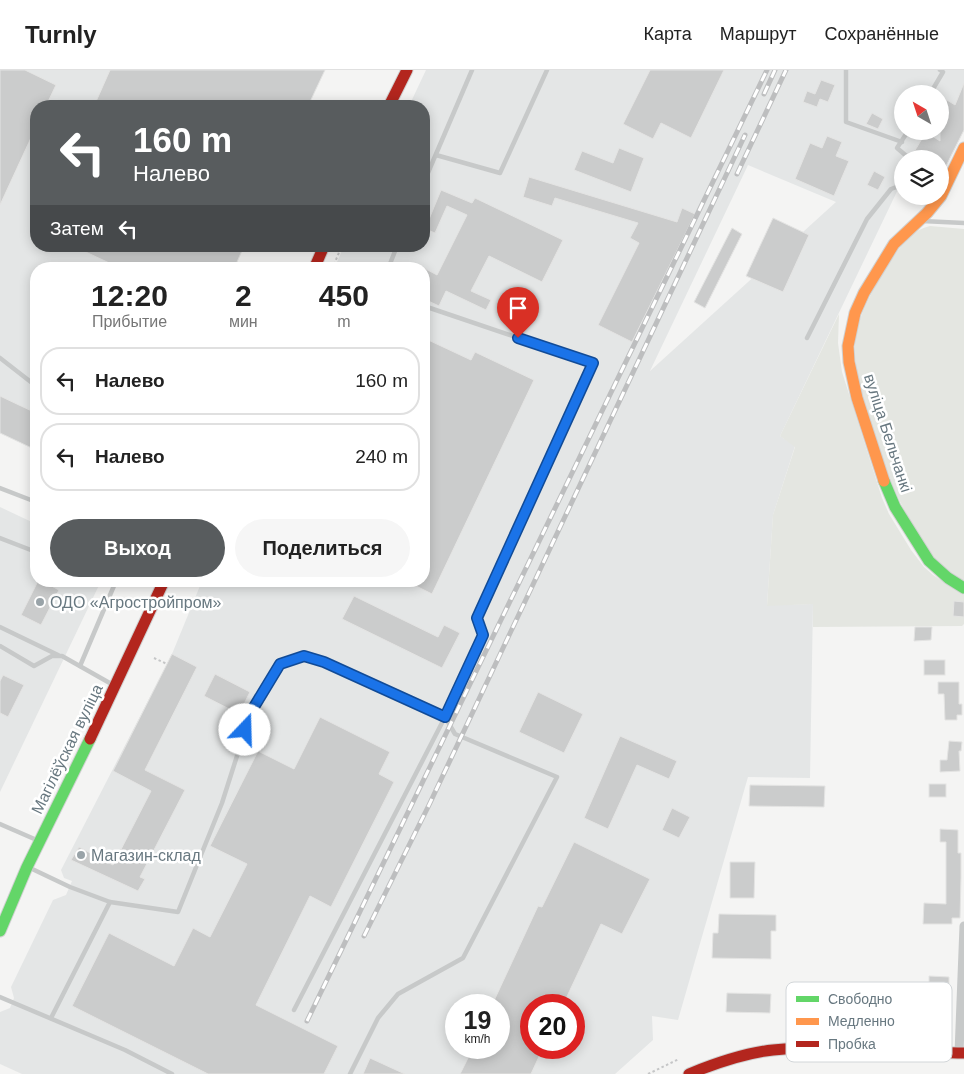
<!DOCTYPE html>
<html lang="ru">
<meta charset="utf-8">
<style>
:root{--surface:#fff;--page:#f6f6f6;--text:#222;--muted:#767676;--line:#e0e0e0;--accent:#585c5e}
body{margin:0;font-family:Helvetica,sans-serif;background:var(--page);color:var(--text);height:100vh;display:flex;flex-direction:column;font-size:19px;white-space:nowrap}
*{box-sizing:border-box;margin:0}
p{font-size:16px;color:var(--muted)}
.icon{flex:none;width:28px;height:28px;fill:none;stroke:currentColor;stroke-width:2;stroke-linecap:round;stroke-linejoin:round}
.map{position:relative;flex:1;overflow:hidden}
.side{position:absolute;left:30px;top:192px;width:400px;height:325px;display:flex;flex-direction:column;background:var(--surface);border-radius:20px;box-shadow:0 2px 12px #0003}
.side>*{flex:none}
.banner{position:absolute;left:30px;top:30px;width:400px;height:152px;border-radius:20px;box-shadow:0 2px 12px #0003;background:#585c5e;color:#fff;overflow:hidden}
.needle{width:32px;rotate:321deg}
.tools{position:absolute;left:894px;top:15px;display:grid;gap:10px}
.tools a{display:grid;place-items:center;width:55px;height:55px;border-radius:50%;background:var(--surface);box-shadow:0 2px 12px #0003;font-size:25px}
.speed{position:absolute;left:445px;top:924px;display:flex;gap:10px;font-size:25px;font-weight:700;text-align:center}
.speed>*{display:grid;place-content:center;width:65px;height:65px;border-radius:50%;background:var(--surface);box-shadow:0 2px 12px #0003;line-height:1}
.speed small{font-size:12px;font-weight:400}
.speed .limit{border:8px solid #d22;background:#fff;color:#111}
.pin{position:absolute;display:grid;place-items:center;width:42px;height:42px;color:#fff;margin:-51px -21px;border-radius:50% 50% 50% 0;rotate:-45deg;box-shadow:0 0 5px #0007}
.pin .icon{rotate:45deg}
.me{position:absolute;width:55px;margin:-28px;rotate:21deg;stroke-linejoin:round;filter:drop-shadow(0 0 4px #0008)}
.turn{display:flex;align-items:center;gap:18px;height:105px;padding:0 20px;font-size:22px}
.turn .icon{width:65px;height:65px;stroke-width:2.5}
.turn b{display:block;font-size:35px;line-height:42px}
.then{display:flex;align-items:center;height:48px;padding:0 20px;background:#0003;gap:10px;font-size:19px}
.eta{display:flex;justify-content:space-evenly;align-items:center;height:85px;text-align:center}
.eta b{font-size:30px;font-weight:700;line-height:35px}
.cta{display:flex;gap:10px;margin-top:auto;padding:10px 20px}
.cta a{flex:1;height:58px;border-radius:30px;background:var(--accent);color:#fff;font-size:20px;font-weight:700;line-height:58px;text-align:center}
.cta a+a{background:var(--page);color:var(--text)}
ul{padding:0;list-style:none}
li{display:flex;align-items:center;gap:15px;height:68px;margin:0 10px 8px;padding:0 10px;border:2px solid var(--line);border-radius:20px}
li div{flex:1}
li b{display:block;font-size:19px}
li em{font-style:normal}
header{display:flex;align-items:center;gap:30px;box-sizing:border-box;height:70px;padding:0 25px;background:var(--surface);border-bottom:1px solid var(--line)}
header strong{font-size:24px}
nav{display:flex;gap:28px;margin-inline-start:auto;font-size:18px}
.map>svg:first-child{display:block}
.built{fill:#e4e6e6;fill-rule:evenodd}
.green{fill:#e4e6e1}
.building{fill:#cbcccc;stroke:#e4e4e3}
.lines{fill:none;stroke-linecap:round;stroke-linejoin:round}
.fast-casing{stroke:#d0d1d1;stroke-width:13}
.slow-casing{stroke:#d0d1d1;stroke-width:13}
.jam-casing{stroke:#d0d1d1;stroke-width:13}
.path{stroke:#c5c6c7;stroke-width:2;stroke-dasharray:2.5 2.5;stroke-linecap:butt}
.lane{stroke:#c7c9c9;stroke-width:4.5}
.street{stroke:#c7c9c9;stroke-width:9}
.fast{stroke:#63d668;stroke-width:11}
.slow{stroke:#ff974d;stroke-width:11}
.jam{stroke:#b3261e;stroke-width:11}
.rail-casing{stroke:#bdbebf;stroke-width:5}
.rail{stroke:#fff;stroke-width:3;stroke-dasharray:9;stroke-linecap:butt}
.route-casing{stroke:#114b97;stroke-width:12}
.route{stroke:#1a73e8;stroke-width:9}
.poi-dot{fill:#99a3a8;stroke:#fff;stroke-width:2}
.labels{text-anchor:middle;dominant-baseline:central;stroke-width:5;stroke-linejoin:round;paint-order:stroke}
.street-label{font-size:16px;fill:#687880;stroke:#fff}
.poi-label{font-size:16px;fill:#687880;stroke:#fff;text-anchor:start}
.key{fill:#fff;stroke:#d2d6d9;stroke-width:1}
.key-label{font-size:14px;fill:#687880}
</style>
<header>
<strong>Turnly</strong>
<nav><a>Карта</a><a>Маршрут</a><a>Сохранённые</a></nav>
</header>
<div class="map">
<svg width="964" height="1004" viewBox="0 0 964 1004">
<rect width="100%" height="100%" fill="#f4f4f3"/>
<g class="built">
<polygon points="0,0 325,0 308,36 36,36 36,176 244,176 234,199 36,199 36,380 0,363"/>
<path d="M426 0H964V60L955 79 946 96 940 93V89H902V111L780 366 795 376 773 445 767 535 813 534 810 708 748 707 678 950 652 946 653 970 615 1004H22L0 994V942L10 938 14 928 11 917 53 830 66 825 72 811 64 808 61 800 172 584 202 511H424V199H334L344 176H424V36H409ZM902 24H940V61H902ZM748 95 836 132 650 301ZM456 935H499V978H456ZM531 935H574V978H531Z"/>
<polygon points="0,437 36,454 36,511 101,511 0,722"/>
</g>
<g class="green">
<path d="M930 156 964 159V512C952 505 941 496 932 485 926 479 922 470 918 463 896 429 883 394 871 355 862 329 854 302 855 274 857 246 873 220 887 197 897 181 910 160 930 156Z"/>
<polygon points="839,244 838,273 842,302 882,428 889,444 911,480 924,497 933,505 964,525 964,554 962,556 813,557 813,534 767,536 773,445 795,377 780,366"/>
</g>
<g class="building">
<polygon points="0,0 25,0 56,15 46,36 36,36 36,57 0,135"/>
<polygon points="110,0 325,0 308,36 94,36"/>
<polygon points="650,0 724,0 691,68 661,53 653,69 623,54"/>
<polygon points="821,10 835,15 828,32 820,29 817,37 803,32 807,21 815,24"/>
<polygon points="964,13 964,60 946,96 940,93 940,89 925,89 914,82 926,62 940,71 940,43 947,30 955,35"/>
<polygon points="872,43 883,49 878,59 866,54"/>
<polygon points="827,66 842,72 836,86 849,91 834,126 795,109 810,73 822,78"/>
<polygon points="619,78 644,88 631,122 574,100 582,81 613,93"/>
<polygon points="874,101 885,107 878,120 867,115"/>
<polygon points="529,107 677,152 682,138 695,144 632,272 598,255 639,173 630,168 638,153 555,128 552,136 523,127"/>
<polygon points="441,120 472,133 475,128 563,170 542,212 489,186 471,221 491,230 486,240 446,221 439,236 424,229 424,198 437,205 467,145 447,136 435,163 425,159"/>
<polygon points="773,148 809,165 783,222 746,206"/>
<polygon points="732,158 742,164 705,238 694,232"/>
<polygon points="73,176 244,176 234,199 122,199"/>
<polygon points="424,268 471,290 475,282 534,310 432,524 406,511 424,511"/>
<polygon points="0,326 36,343 36,380 0,363"/>
<polygon points="38,511 42,511 59,520 41,555 21,545"/>
<polygon points="354,526 438,567 444,555 460,563 442,598 342,549"/>
<polygon points="954,531 964,532 964,547 953,546"/>
<polygon points="915,557 932,557 931,570 914,571"/>
<polygon points="172,584 197,597 145,700 185,720 140,807 145,809 138,821 71,790 79,777 113,795 151,721 113,701"/>
<rect x="924" y="590" width="21" height="15"/>
<polygon points="215,604 250,622 239,644 204,626"/>
<polygon points="3,605 24,615 8,647 0,643 0,611"/>
<polygon points="938,612 959,612 959,634 962,634 962,645 957,645 957,650 945,650 944,624 938,624"/>
<polygon points="538,622 583,644 564,683 519,662"/>
<polygon points="320,647 390,682 379,704 394,712 331,837 310,826 256,935 338,976 324,1004 208,1004 72,936 109,863 174,896 193,858 210,867 247,794 210,776 258,681 294,699"/>
<polygon points="620,666 677,691 669,709 637,695 608,759 584,748"/>
<polygon points="949,671 962,672 961,681 959,681 960,701 940,702 940,690 947,690"/>
<rect x="929" y="714" width="17" height="13"/>
<polygon points="750,715 825,716 824,737 749,736"/>
<polygon points="672,738 690,747 679,768 662,760"/>
<polygon points="940,759 958,760 958,783 961,783 961,807 960,848 952,848 952,854 923,854 924,833 946,834 946,772 940,772"/>
<polygon points="574,772 650,809 622,864 601,854 563,935 531,935 531,978 543,978 531,1004 460,1004 473,978 499,978 499,935 492,935 538,836 542,837"/>
<polygon points="730,792 755,792 754,828 730,828"/>
<polygon points="719,844 776,845 776,861 771,861 771,889 712,888 713,863 718,863"/>
<polygon points="929,906 949,907 949,919 943,919 943,923 929,922"/>
<polygon points="727,923 771,924 770,943 726,942"/>
<polygon points="370,988 405,1004 363,1004"/>
</g>
<g class="lines">
<defs>
<g id="fast">
<polyline points="884,411 895,437 929,491 948,508 964,518"/>
<polyline points="0,861 27,797 90,669"/>
</g>
<polyline id="slow" points="884,411 857,328 849,292 848,276 855,243 864,223 894,174 927,143 941,126 964,78"/>
<g id="jam">
<polyline points="389,36 407,0"/>
<polyline points="314,199 324,176"/>
<polyline points="90,669 164,511"/>
<path d="M689 1004C716 993 744 983 773 980 836 973 901 983 964 983"/>
</g>
</defs>
<use href="#fast" class="fast-casing"/>
<use href="#slow" class="slow-casing"/>
<use href="#jam" class="jam-casing"/>
<g class="path">
<polyline points="332,199 341,178"/>
<polyline points="154,588 167,594"/>
<polyline points="648,1004 679,989"/>
</g>
<g class="lane">
<polyline points="846,0 846,52 902,72"/>
<polyline points="930,24 943,2 940,0"/>
<polyline points="908,61 897,78 910,89"/>
<polyline points="436,85 500,103 547,0"/>
<polyline points="940,105 949,106"/>
<polyline points="424,112 472,0"/>
<polyline points="922,151 964,153"/>
<polyline points="388,199 397,176"/>
<polyline points="807,268 867,149 891,119 902,115"/>
<polyline points="0,288 36,316"/>
<polyline points="0,418 36,432"/>
<polyline points="0,468 36,482"/>
<polyline points="0,557 58,585"/>
<polyline points="0,576 34,596 52,586 62,586 115,616"/>
<polyline points="80,596 116,511"/>
<polyline points="0,754 39,771"/>
<polyline points="28,797 70,817 110,832 51,948"/>
<polyline points="110,832 178,842 222,733 251,642 281,594 304,586 324,592 445,647 294,940"/>
<polyline points="0,927 125,980 172,1004"/>
<polyline points="350,1004 378,948 398,924 463,888 557,707 455,664 445,647 483,565 477,548 593,293 424,236"/>
</g>
<polyline class="street" points="959,983 964,856"/>
<use href="#fast" class="fast"/>
<use href="#slow" class="slow"/>
<use href="#jam" class="jam"/>
<defs>
<g id="rail">
<polyline points="764,24 775,0"/>
<polyline points="737,104 786,0"/>
<polyline points="364,866 429,735 745,65"/>
<polyline points="307,951 767,0"/>
</g>
</defs>
<use href="#rail" class="rail-casing"/>
<use href="#rail" class="rail"/>
</g>
<g class="lines">
<defs>
<polyline id="route" points="245,660 251,642 280,594 304,586 324,592 445,647 483,565 477,548 593,293 518,268"/>
</defs>
<use href="#route" class="route-casing"/>
<use href="#route" class="route"/>
</g>
<g class="poi-dot">
<circle cx="40" cy="532" r="5"/>
<circle cx="81" cy="785" r="5"/>
</g>
<g class="labels">
<g class="street-label">
<text transform="translate(888 363) rotate(72)">вуліца Бельчанкі</text>
<text transform="translate(67 679) rotate(-64)">Магілёўская вуліца</text>
</g>
<g class="poi-label">
<text x="50" y="532">ОДО «Агростройпром»</text>
<text x="91" y="785">Магазин-склад</text>
</g>
</g>
<rect x="786" y="912" width="166" height="80" rx="8" class="key"/>
<rect x="796" y="926" width="23" height="6" fill="#63d668"/>
<rect x="796" y="948" width="23" height="7" fill="#ff974d"/>
<rect x="796" y="971" width="23" height="6" fill="#b3261e"/>
<g class="key-label">
<text x="828" y="934">Свободно</text>
<text x="828" y="956">Медленно</text>
<text x="828" y="979">Пробка</text>
</g>
</svg>
<div class="tools">
<a><svg class="needle" viewBox="-14 -14 28 28"><path d="M0-13l5 13h-10z" fill="#e53935"/><path d="M0 13l5-13h-10z" fill="#767676"/></svg></a>
<a><svg class="icon" aria-label="layers" viewBox="0 0 24 24"><path d="M12 4l9 5-9 5-9-5zM3 14l9 5 9-5"/></svg></a>
</div>
<div class="speed"><div>19<small>km/h</small></div><div class="limit">20</div></div>
<div class="pin" style="left:518px;top:268px;background:#d93025"><svg class="icon" aria-label="arrive" viewBox="0 0 24 24"><path d="M6 21V4h12l-3 4 3 4H6"/></svg></div>
<svg class="me" style="left:245px;top:660px" viewBox="-20 -20 40 40"><circle r="19" fill="#fff"/><path d="M0-13L10 11 0 6-10 11z" fill="#1a73e8"/></svg>
<div class="banner">
<div class="turn"><svg class="icon" aria-label="left" viewBox="0 0 24 24"><path d="M17 20v-9H6M10 6l-5 5 5 5"/></svg><div><b>160 m</b>Налево</div></div>
<div class="then">Затем<svg class="icon" aria-label="left" viewBox="0 0 24 24"><path d="M17 20v-9H6M10 6l-5 5 5 5"/></svg></div>
</div>
<section class="side">
<div class="eta">
<div><b>12:20</b><p>Прибытие</p></div>
<div><b>2</b><p>мин</p></div>
<div><b>450</b><p>m</p></div>
</div>
<ul>
<li><svg class="icon" aria-label="left" viewBox="0 0 24 24"><path d="M17 20v-9H6M10 6l-5 5 5 5"/></svg><div><b>Налево</b></div><em>160 m</em></li>
<li><svg class="icon" aria-label="left" viewBox="0 0 24 24"><path d="M17 20v-9H6M10 6l-5 5 5 5"/></svg><div><b>Налево</b></div><em>240 m</em></li>
</ul>
<div class="cta"><a>Выход</a><a>Поделиться</a></div>
</section>
</div>
